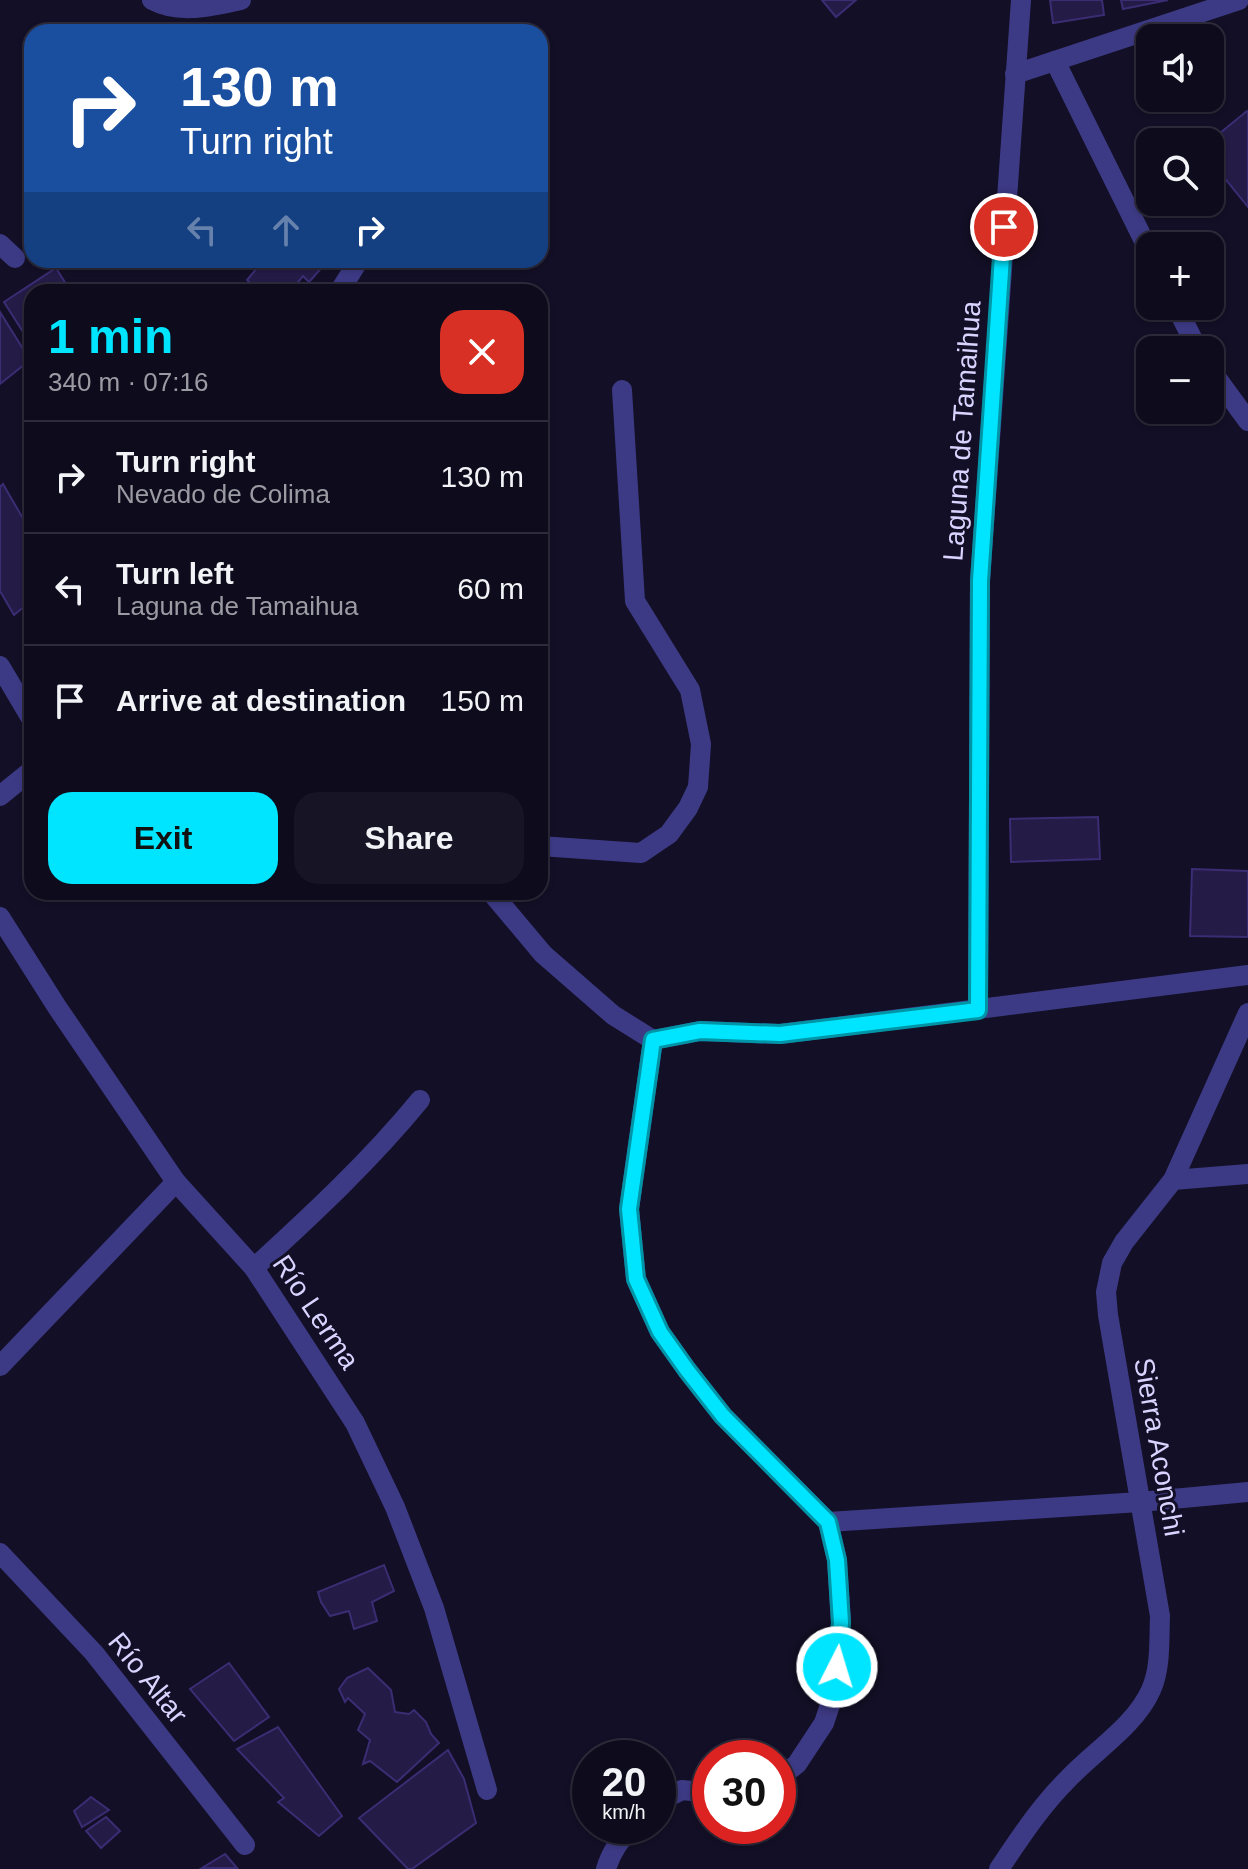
<!DOCTYPE html>
<meta charset="utf-8">
<style>
:root{--surface:#0e0b1c;--page:#171425;--text:#f1f3f6;--muted:#9b9ba3;--line:#2e2b3b;--accent:#00e5ff}
body{margin:0;font-family:Helvetica,sans-serif;background:var(--page);color:var(--text);height:100vh;display:flex;flex-direction:column;font-size:30px;white-space:nowrap}
*{box-sizing:border-box;margin:0}
p{font-size:26px;color:var(--muted)}
.icon{flex:none;width:44px;height:44px;fill:none;stroke:currentColor;stroke-width:2;stroke-linecap:round;stroke-linejoin:round}
.map{position:relative;flex:1;overflow:hidden}
.drawer{position:absolute;left:24px;top:284px;width:524px;height:616px;display:flex;flex-direction:column;background:var(--surface);border-radius:24px;box-shadow:0 2px 6px #0004,0 0 0 2px var(--line)}
.drawer>*{flex:none}
.top-card{position:absolute;left:24px;top:24px;width:524px;height:244px;border-radius:24px;box-shadow:0 2px 6px #0004,0 0 0 2px var(--line);background:#1a4fa0;color:#fff;overflow:hidden}
.buttons{position:absolute;left:1136px;top:24px;display:grid;gap:16px}
.buttons a{display:grid;place-items:center;width:88px;height:88px;border-radius:16px;background:var(--surface);box-shadow:0 2px 6px #0004,0 0 0 2px var(--line);font-size:40px}
.speed{position:absolute;left:572px;top:1740px;display:flex;gap:16px;font-size:40px;font-weight:700;text-align:center}
.speed>*{display:grid;place-content:center;width:104px;height:104px;border-radius:50%;background:var(--surface);box-shadow:0 2px 6px #0004,0 0 0 2px var(--line);line-height:1}
.speed small{font-size:20px;font-weight:400}
.speed .limit{border:12px solid #d22;background:#fff;color:#111}
.pin{position:absolute;display:grid;place-items:center;width:68px;height:68px;color:#fff;margin:-34px;border:4px solid #fff;border-radius:50%;box-shadow:0 2px 8px #0007}
.me{position:absolute;width:88px;margin:-44px;rotate:5deg;stroke-linejoin:round;filter:drop-shadow(0 0 6px #0008)}
.turn{display:flex;align-items:center;gap:28px;height:168px;padding:0 24px;font-size:36px}
.turn .icon{width:104px;height:104px;stroke-width:2.5}
.turn b{display:block;font-size:56px;line-height:68px}
.lanes{display:flex;align-items:center;height:76px;padding:0 24px;background:#0003;justify-content:center;gap:40px;direction:ltr}
.lanes .off{opacity:.35}
.round{display:grid;place-items:center;flex:none;width:84px;height:84px;border-radius:24px;background:var(--page)}
.summary{display:flex;align-items:center;justify-content:space-between;height:136px;padding:0 24px}
h1{font-size:48px;font-weight:600;line-height:60px;color:var(--accent)}
.action{display:flex;gap:16px;margin-top:auto;padding:16px 24px}
.action a{flex:1;height:92px;border-radius:24px;background:var(--accent);color:#111;font-size:32px;font-weight:600;line-height:92px;text-align:center}
.action a+a{background:var(--page);color:var(--text)}
ul{padding:0;list-style:none}
li{display:flex;align-items:center;gap:24px;height:112px;padding:0 24px;border-top:2px solid var(--line)}
li div{flex:1}
li b{display:block;font-size:30px}
li em{font-style:normal}
.map>svg:first-child{display:block}
.building{fill:#241b47;stroke:#3b2d73;stroke-width:2}
.lines{fill:none;stroke-linecap:round;stroke-linejoin:round}
.minor{stroke:#3d3a85;stroke-width:20}
.route-casing{stroke:#0095a6;stroke-width:20}
.route{stroke:#00e5ff;stroke-width:14}
.labels{text-anchor:middle;dominant-baseline:central;stroke-width:6;stroke-linejoin:round;paint-order:stroke}
.street-label{font-size:28px;fill:#d9d4ff;stroke:#130f26}
</style>
<div class="map">
<svg width="1248" height="1869" viewBox="0 0 1248 1869">
<rect width="100%" height="100%" fill="#130f26"/>
<g class="building">
<polygon points="822,0 856,0 836,17"/>
<polygon points="1050,0 1102,0 1104,15 1053,23"/>
<polygon points="1121,0 1168,0 1123,9"/>
<polygon points="1247,111 1248,113 1248,207 1210,160 1209,142"/>
<polygon points="264,260 319,260 324,265 309,282 303,276 290,292 260,292 247,280"/>
<polygon points="56,268 71,292 32,292 32,346 4,302"/>
<polygon points="0,312 30,360 0,384"/>
<polygon points="3,484 32,534 32,600 14,615 0,591 0,487"/>
<polygon points="1098,817 1100,859 1011,862 1010,819"/>
<polygon points="1192,869 1248,871 1248,937 1190,936"/>
<polygon points="384,1565 394,1591 372,1602 377,1621 354,1629 349,1611 330,1616 321,1602 318,1592"/>
<polygon points="229,1663 269,1717 234,1741 190,1689"/>
<polygon points="368,1668 391,1690 395,1712 409,1714 414,1710 426,1722 431,1734 439,1743 397,1782 370,1761 363,1764 370,1740 358,1730 365,1714 348,1698 345,1702 339,1689 347,1678"/>
<polygon points="278,1727 342,1816 319,1836 278,1802 284,1798 237,1749"/>
<polygon points="448,1750 464,1779 476,1823 412,1869 408,1869 359,1818"/>
<polygon points="91,1797 109,1810 82,1827 74,1811"/>
<polygon points="106,1817 120,1831 101,1848 86,1831"/>
<polygon points="225,1854 237,1868 202,1868"/>
</g>
<g class="lines">
<g class="minor">
<path d="M152 0C180 15 212 6 241 0"/>
<polyline points="1055,61 1150,253"/>
<polyline points="1015,74 1239,0"/>
<polyline points="0,244 15,258"/>
<polyline points="339,292 359,260"/>
<polyline points="1176,306 1198,350"/>
<polyline points="1210,369 1248,421"/>
<polyline points="0,666 32,720"/>
<polyline points="0,796 32,770"/>
<polyline points="540,846 641,853 669,834 688,808 698,787 701,744 690,690 635,601 622,390"/>
<polyline points="491,892 543,954 613,1015 653,1040"/>
<polyline points="0,917 57,1007 176,1182 254,1268 355,1423 395,1507 434,1608 487,1790"/>
<polyline points="978,1010 980,581 1021,0"/>
<polyline points="653,1040 629,1209 636,1279 660,1332 687,1370 723,1416 828,1522 837,1560 841,1623 835,1690 824,1723 797,1764 778,1779"/>
<polyline points="653,1040 700,1031 780,1034 1248,975"/>
<polyline points="1173,1180 1248,1174"/>
<path d="M254 1268C313 1214 370 1161 420 1100"/>
<polyline points="0,1366 176,1182"/>
<polyline points="828,1522 1140,1502 1248,1492"/>
<polyline points="0,1553 94,1653 245,1845"/>
<polyline points="658,1802 682,1790 710,1793"/>
<path d="M606 1869C611 1852 621 1838 633 1826"/>
<path d="M999 1869C1020 1838 1040 1807 1067 1780 1094 1751 1135 1726 1151 1690 1161 1668 1159 1640 1160 1616L1108 1315 1106 1292 1112 1263 1124 1242 1173 1180 1248 1013"/>
</g>
</g>
<g class="lines">
<defs>
<polyline id="route" points="837,1667 841,1623 837,1560 828,1522 723,1416 687,1370 660,1332 636,1279 629,1209 653,1040 700,1031 780,1034 978,1010 980,581 1004,227"/>
</defs>
<use href="#route" class="route-casing"/>
<use href="#route" class="route"/>
</g>
<g class="labels">
<g class="street-label">
<text transform="translate(962 431) rotate(-86)">Laguna de Tamaihua</text>
<text transform="translate(316 1312) rotate(56)">Río Lerma</text>
<text transform="translate(1159 1447) rotate(80)">Sierra Aconchi</text>
<text transform="translate(148 1678) rotate(51)">Río Altar</text>
</g>
</g>
</svg>
<div class="buttons">
<a><svg class="icon" aria-label="sound" viewBox="0 0 24 24"><path d="M4 9h4l5-4v14l-5-4H4zM17 9q2 3 0 6"/></svg></a>
<a><svg class="icon" aria-label="search" viewBox="0 0 24 24"><circle cx="10" cy="10" r="6"/><path d="M15 15l6 6"/></svg></a>
<a>+</a>
<a>−</a>
</div>
<div class="speed"><div>20<small>km/h</small></div><div class="limit">30</div></div>
<div class="pin" style="left:1004px;top:227px;background:#d93025"><svg class="icon" aria-label="arrive" viewBox="0 0 24 24"><path d="M6 21V4h12l-3 4 3 4H6"/></svg></div>
<svg class="me" style="left:837px;top:1667px" viewBox="-20 -20 40 40"><circle r="17" fill="#00e5ff" stroke="#fff" stroke-width="3"/><path d="M0-11L8 9 0 5-8 9z" fill="#fff"/></svg>
<div class="top-card">
<div class="turn"><svg class="icon" aria-label="right" viewBox="0 0 24 24"><path d="M7 20v-9h11M14 6l5 5-5 5"/></svg><div><b>130 m</b>Turn right</div></div>
<div class="lanes"><svg class="icon off" aria-label="left" viewBox="0 0 24 24"><path d="M17 20v-9H6M10 6l-5 5 5 5"/></svg><svg class="icon off" aria-label="ahead" viewBox="0 0 24 24"><path d="M12 20V5M6 11l6-6 6 6"/></svg><svg class="icon" aria-label="right" viewBox="0 0 24 24"><path d="M7 20v-9h11M14 6l5 5-5 5"/></svg></div>
</div>
<section class="drawer">
<div class="summary"><div><h1>1 min</h1><p>340 m · 07:16</p></div><a class="round" style="background:#d93025;color:#fff"><svg class="icon" aria-label="close" viewBox="0 0 24 24"><path d="M6 6l12 12M18 6L6 18"/></svg></a></div>
<ul>
<li><svg class="icon" aria-label="right" viewBox="0 0 24 24"><path d="M7 20v-9h11M14 6l5 5-5 5"/></svg><div><b>Turn right</b><p>Nevado de Colima</p></div><em>130 m</em></li>
<li><svg class="icon" aria-label="left" viewBox="0 0 24 24"><path d="M17 20v-9H6M10 6l-5 5 5 5"/></svg><div><b>Turn left</b><p>Laguna de Tamaihua</p></div><em>60 m</em></li>
<li><svg class="icon" aria-label="arrive" viewBox="0 0 24 24"><path d="M6 21V4h12l-3 4 3 4H6"/></svg><div><b>Arrive at destination</b></div><em>150 m</em></li>
</ul>
<div class="action"><a>Exit</a><a>Share</a></div>
</section>
</div>
